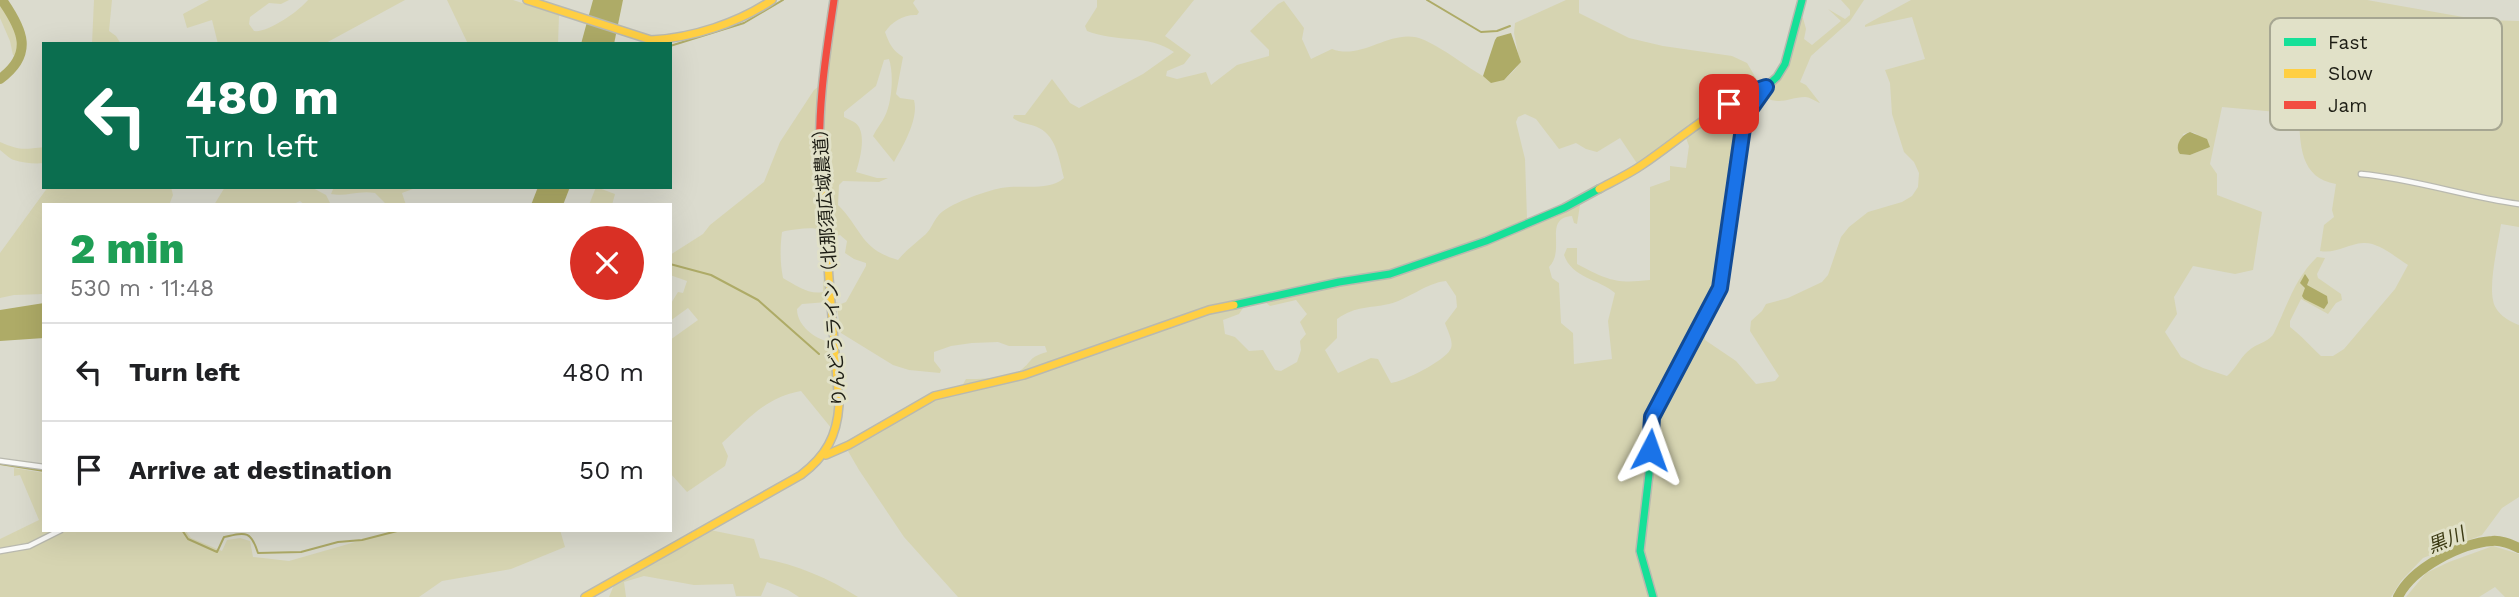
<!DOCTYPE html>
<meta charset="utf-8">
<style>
:root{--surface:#fff;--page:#f2f2f2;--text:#202124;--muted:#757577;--line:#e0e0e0}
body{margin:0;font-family:"Work Sans","Noto Sans JP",sans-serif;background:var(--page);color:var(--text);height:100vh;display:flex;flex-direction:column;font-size:26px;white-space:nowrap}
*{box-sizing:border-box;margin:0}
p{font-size:23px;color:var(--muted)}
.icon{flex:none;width:38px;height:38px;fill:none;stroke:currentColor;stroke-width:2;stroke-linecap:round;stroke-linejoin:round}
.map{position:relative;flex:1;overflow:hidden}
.sheet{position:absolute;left:42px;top:203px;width:630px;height:329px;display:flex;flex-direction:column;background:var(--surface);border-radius:0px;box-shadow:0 7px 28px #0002}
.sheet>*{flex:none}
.guide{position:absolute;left:42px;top:42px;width:630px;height:147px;border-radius:0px;box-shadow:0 7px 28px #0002;background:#0b6e4f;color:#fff;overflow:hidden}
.pin{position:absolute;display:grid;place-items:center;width:60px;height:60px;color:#fff;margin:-30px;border-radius:14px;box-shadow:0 4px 10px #0006}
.me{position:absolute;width:77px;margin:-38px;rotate:4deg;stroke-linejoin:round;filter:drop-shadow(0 0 5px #0008)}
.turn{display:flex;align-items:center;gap:24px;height:147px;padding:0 28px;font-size:32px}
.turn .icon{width:91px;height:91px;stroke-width:2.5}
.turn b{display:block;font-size:49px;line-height:60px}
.round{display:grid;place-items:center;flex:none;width:74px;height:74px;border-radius:37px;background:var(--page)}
.summary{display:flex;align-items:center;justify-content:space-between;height:119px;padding:0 28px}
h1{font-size:42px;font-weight:800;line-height:52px;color:#1e9e55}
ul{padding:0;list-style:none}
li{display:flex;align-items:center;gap:21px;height:98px;padding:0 28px;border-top:2px solid var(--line)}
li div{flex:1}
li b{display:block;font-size:26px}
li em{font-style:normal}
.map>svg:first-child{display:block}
.green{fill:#d6d4b1;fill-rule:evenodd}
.water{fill:#aeab67}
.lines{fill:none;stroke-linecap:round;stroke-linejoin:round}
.stream{stroke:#aeab67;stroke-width:2}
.river{stroke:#aeab67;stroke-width:10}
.street-casing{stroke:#b9b9af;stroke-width:7}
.fast-casing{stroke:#b9b9af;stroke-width:10}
.slow-casing{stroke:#b9b9af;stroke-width:10}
.jam-casing{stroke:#b9b9af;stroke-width:10}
.street{stroke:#fafaf8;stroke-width:4.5}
.fast{stroke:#16e098;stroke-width:7}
.slow{stroke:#ffcf43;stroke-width:7}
.jam{stroke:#f24e42;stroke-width:7}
.route-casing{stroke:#114b97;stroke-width:18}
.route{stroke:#1a73e8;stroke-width:12}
.labels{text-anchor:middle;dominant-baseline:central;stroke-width:6;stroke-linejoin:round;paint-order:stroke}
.street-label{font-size:18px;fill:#1d1d14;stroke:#e1e1c8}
.water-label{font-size:19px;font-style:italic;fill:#3d3b14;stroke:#e1e1c8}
.key{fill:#e1e1c8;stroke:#a6a692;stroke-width:2}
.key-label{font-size:19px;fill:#1d1d14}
</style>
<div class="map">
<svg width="2519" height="597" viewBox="0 0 2519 597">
<rect width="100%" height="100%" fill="#dbdbce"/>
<g class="green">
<path d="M0 0C12 18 19 35 19 57L13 55 10 41 0 18Z"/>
<polygon points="94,0 112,0 109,31 116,36 121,44 92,44"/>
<path d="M209 0H289L281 4 269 3 250 17 249 24 254 31C268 33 299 11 308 0H405L324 44H218L212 20 187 28 183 14Z"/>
<polygon points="447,0 513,0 559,15 558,44 468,44"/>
<path d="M836 0H915L913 3 919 12 917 15C905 14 892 21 885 32 889 43 892 50 903 57L896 94 900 98 914 100C919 119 903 146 894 162L873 136C876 129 882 123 885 116 892 102 894 74 889 59L884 60 876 86 844 112V117C847 119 851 120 854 122 868 130 860 160 856 172L877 178H888L879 182 843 181 839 185 838 205C863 230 860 249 898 260 906 250 916 243 926 234 931 229 933 222 938 216 947 204 986 191 1001 188 1022 184 1048 192 1064 178 1059 160 1057 137 1039 128 1030 123 1022 125 1013 118L1014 115H1025L1052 79 1070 103 1079 108 1143 74 1174 52C1149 34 1117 43 1087 31L1085 26 1097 7V0H1194L1165 36 1191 55 1184 64 1167 71 1166 76 1177 79 1206 72 1211 85 1237 65 1269 56V50L1250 31 1278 4 1284 1 1304 28 1302 39 1311 59 1332 49C1360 60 1387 32 1415 37 1439 42 1483 81 1495 81 1507 82 1514 70 1520 63L1514 33 1515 23 1566 0H1579V13L1629 38 1663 46 1732 56 1747 63 1760 85 1758 96 1743 118 1720 279 1705 324V340L1736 361 1756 384 1775 381 1779 376 1750 331 1751 321 1762 311 1766 304 1788 298 1822 282 1828 275 1841 237 1849 227 1868 212 1902 202 1912 196 1918 187 1919 173 1914 162 1904 152 1892 114 1890 83 1885 70 1925 59 1912 17 1865 27V25L1911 0H2367L2480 20 2519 21V227L2501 224C2498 244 2489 281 2493 300 2495 313 2508 321 2519 325V497L2502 508 2482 535 2423 558 2401 581 2391 597H958L904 537 859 470 848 451 855 446 861 433 917 401 936 391 962 386 966 379C978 379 1011 378 1021 370 1034 360 1027 358 1047 352L1045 346H1009L998 342 972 343 951 346 934 352V361L941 370 940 373 909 370 893 365 841 333 836 302 841 304 846 302 866 266V263L854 259 845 253 847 241 840 235 832 237C820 224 802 229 785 231L782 232C780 248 780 262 783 278 795 285 809 295 823 292L824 267 827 302 802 304 797 309C797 326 815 339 830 342L837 412 832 429 801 391C764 398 749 419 722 443L728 456 725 466 687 492 670 473V340L698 320 688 308 670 321V305L678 292 683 293 687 281 670 275V255L703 234 710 225 764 182 780 142 814 90 823 83ZM2222 107 2299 114C2300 145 2300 178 2336 184L2332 210 2334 217 2324 225 2320 251C2336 254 2348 244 2363 243 2379 242 2395 257 2408 265L2395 289 2344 349 2333 356H2321C2310 346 2302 336 2290 327V321L2301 299 2328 314 2336 303 2342 300 2341 294 2318 278 2317 274 2325 258 2317 257C2295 278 2287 306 2274 333 2270 341 2259 343 2252 348 2241 355 2237 368 2227 376L2203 368 2181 357 2165 332 2177 314 2174 297 2193 266 2235 274 2253 270 2262 212 2217 195V174L2210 164ZM1525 114 1536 119 1559 149 1576 143 1586 149 1597 152 1620 138 1638 165 1680 136 1686 138 1689 146 1686 168 1670 166V180L1650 187V280C1615 284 1608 280 1577 264V248H1567L1564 255C1572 278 1599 279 1615 293L1608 321 1612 359 1574 364 1573 333 1561 323 1559 283 1552 278 1549 267C1566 250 1543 218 1572 216L1574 223 1577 224 1580 205 1579 203 1530 225 1527 218 1525 159 1516 122 1518 117ZM2190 132 2195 133 2210 147 2190 155 2180 154 2183 134ZM1446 281 1456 296 1457 307 1445 323C1447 330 1455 343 1450 350 1444 361 1403 382 1391 383L1378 359 1371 358 1338 373 1325 350 1337 338V319C1358 305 1367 309 1389 304 1409 299 1426 283 1446 281ZM1263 300 1270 306 1296 300 1307 314 1300 322 1306 334 1300 341 1301 350 1297 362 1281 371 1275 370 1263 350 1249 351 1235 337 1225 334 1223 320 1239 314 1245 305Z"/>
<path d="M1841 0H1864L1850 21 1811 56 1800 82 1806 85 1820 103C1817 102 1810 97 1805 97 1790 97 1780 106 1765 97L1764 95C1787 69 1793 50 1800 17L1803 18 1806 29 1804 39 1812 45 1841 21 1828 9 1845 19 1850 15V10Z"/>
<path d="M0 142C19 150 22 150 44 147V163C35 164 23 163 14 160 10 159 4 153 0 150Z"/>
<polygon points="48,187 171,187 173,195 169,205 44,205 44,294 14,295 0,298 0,253"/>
<polygon points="225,187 311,187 326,195 330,203 305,205 300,201 291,205 214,205"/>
<path d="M334 187H418L402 193 406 205H387L375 193C358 190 346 197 331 194Z"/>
<polygon points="596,187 615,194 612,205 589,205"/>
<polygon points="14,468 44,473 44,530 185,530 191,538 222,551 227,540 240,538 250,541 253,557 289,561 397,530 560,530 565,547 511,569 442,581 419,597 0,597 0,539 39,520 20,475 14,476"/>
<path d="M710 530 754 539 760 558C795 564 828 578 858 597H799L788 590 767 582 761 596H736L733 584 694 585 644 576 624 582 626 597H609L614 585Z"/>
<polygon points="2493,546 2519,554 2519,597 2505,597 2495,587 2479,597 2406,597 2426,573 2449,562"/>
</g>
<g class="water">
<polygon points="593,0 623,0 614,44 581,44"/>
<polygon points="1511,33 1521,62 1504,80 1491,83 1483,76 1495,40 1497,37"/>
<path d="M2190 132 2207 139 2210 147 2190 155 2180 154C2174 146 2181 135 2190 132Z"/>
<polygon points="538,187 570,187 563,205 531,205"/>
<polygon points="2305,274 2309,280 2307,285 2327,296 2328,303 2324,309 2304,299 2302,296 2305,288 2300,283"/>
<polygon points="44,303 44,338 0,341 0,310"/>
</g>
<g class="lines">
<g class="stream">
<polyline points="1427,0 1481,32 1497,31 1510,26"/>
<polyline points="670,46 744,23 783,0"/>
<polyline points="670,264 711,275 758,300 819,354"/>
<polyline points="0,464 44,471"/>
<path d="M182 530 188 539 217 552 224 537C247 532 251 531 258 553L301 552 338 542 362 540 401 530"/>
</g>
<g class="river">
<path d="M0 79C34 54 23 30 2 0"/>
<path d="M2398 597C2412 568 2461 543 2492 541 2502 540 2511 544 2519 548"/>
</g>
<defs>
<g id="street">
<path d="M2361 174C2415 179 2466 197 2519 204"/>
<polyline points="0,461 44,467"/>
<polyline points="0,551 29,546 61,530"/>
</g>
<g id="fast">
<polyline points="1234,305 1339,282 1390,274 1486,241 1564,208 1599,189"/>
<polyline points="1653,597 1640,551 1649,474 1650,423 1720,288 1745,119 1766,87 1777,77 1785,64 1802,0"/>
</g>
<g id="slow">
<path d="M527 0 651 40C692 38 738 23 772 0"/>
<path d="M1599 189C1614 181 1629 174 1642 165 1683 137 1719 103 1766 87"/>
<polyline points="826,455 849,445 934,396 1024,375 1209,310 1234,305"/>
<path d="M585 597 801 475C826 456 837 436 839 405L821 177"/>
</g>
<path id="jam" d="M821 177C816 117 825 59 834 0"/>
</defs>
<use href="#street" class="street-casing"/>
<use href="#fast" class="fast-casing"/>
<use href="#slow" class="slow-casing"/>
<use href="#jam" class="jam-casing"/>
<use href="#street" class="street"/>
<use href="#fast" class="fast"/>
<use href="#slow" class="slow"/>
<use href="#jam" class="jam"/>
</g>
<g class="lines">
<defs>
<polyline id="route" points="1650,450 1652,417 1720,288 1743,128 1749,111 1766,87 1745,94 1729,104"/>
</defs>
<use href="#route" class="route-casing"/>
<use href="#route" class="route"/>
</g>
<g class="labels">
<g class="street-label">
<text transform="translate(829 263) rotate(-94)">りんどうライン（北那須広域農道）</text>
</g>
<g class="water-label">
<text transform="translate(2446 540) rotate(-22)">黒川</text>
</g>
</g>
<rect x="2270" y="18" width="232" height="112" rx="10" class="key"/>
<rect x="2284" y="38" width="32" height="8" fill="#16e098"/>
<rect x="2284" y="69" width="32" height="9" fill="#ffcf43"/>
<rect x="2284" y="101" width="32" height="8" fill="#f24e42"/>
<g class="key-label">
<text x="2328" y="49">Fast</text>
<text x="2328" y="80">Slow</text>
<text x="2328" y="112">Jam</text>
</g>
</svg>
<div class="pin" style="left:1729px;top:104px;background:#d93025"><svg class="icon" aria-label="arrive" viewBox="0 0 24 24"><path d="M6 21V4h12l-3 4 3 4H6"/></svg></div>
<svg class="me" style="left:1650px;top:450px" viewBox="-20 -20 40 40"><path d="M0-17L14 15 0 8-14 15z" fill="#1a73e8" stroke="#fff" stroke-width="4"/></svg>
<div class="guide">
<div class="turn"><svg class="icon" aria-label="left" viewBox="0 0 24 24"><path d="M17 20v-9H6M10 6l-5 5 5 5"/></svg><div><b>480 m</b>Turn left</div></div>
</div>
<section class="sheet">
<div class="summary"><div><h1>2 min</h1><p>530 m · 11:48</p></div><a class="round" style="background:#d93025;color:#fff"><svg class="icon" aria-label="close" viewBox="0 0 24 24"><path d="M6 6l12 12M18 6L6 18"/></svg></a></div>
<ul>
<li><svg class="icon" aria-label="left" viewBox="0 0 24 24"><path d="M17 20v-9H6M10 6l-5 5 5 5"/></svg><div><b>Turn left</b></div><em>480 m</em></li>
<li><svg class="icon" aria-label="arrive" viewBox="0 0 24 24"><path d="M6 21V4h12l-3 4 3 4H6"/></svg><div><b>Arrive at destination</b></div><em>50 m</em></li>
</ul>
</section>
</div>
